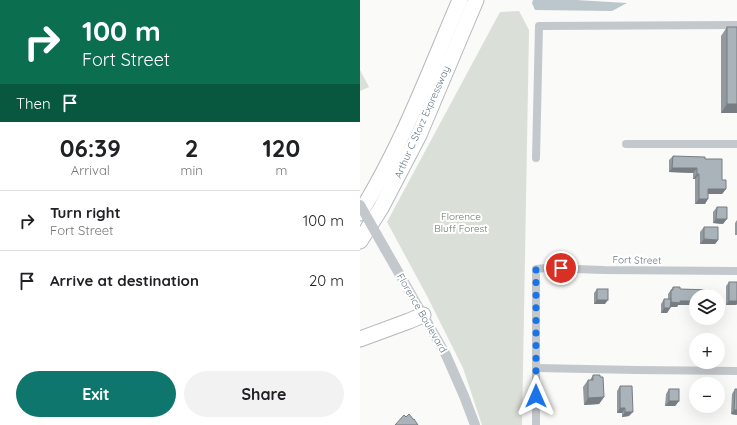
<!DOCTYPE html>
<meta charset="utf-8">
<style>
:root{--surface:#fff;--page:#f2f2f2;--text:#202124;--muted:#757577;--line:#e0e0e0;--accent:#0f766e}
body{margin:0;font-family:Quicksand,sans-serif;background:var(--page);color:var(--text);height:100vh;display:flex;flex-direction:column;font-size:15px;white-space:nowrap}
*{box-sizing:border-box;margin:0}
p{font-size:13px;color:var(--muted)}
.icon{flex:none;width:22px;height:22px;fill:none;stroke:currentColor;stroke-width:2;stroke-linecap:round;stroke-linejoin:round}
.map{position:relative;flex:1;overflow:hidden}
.details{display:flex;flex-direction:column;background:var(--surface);width:360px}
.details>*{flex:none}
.hud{background:#0b6e4f;color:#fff;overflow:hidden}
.controls{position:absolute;left:329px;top:289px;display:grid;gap:8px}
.controls a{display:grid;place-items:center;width:36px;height:36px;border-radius:50%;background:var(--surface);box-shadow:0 4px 16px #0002;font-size:20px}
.pin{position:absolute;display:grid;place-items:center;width:34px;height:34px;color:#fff;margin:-17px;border:2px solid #fff;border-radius:50%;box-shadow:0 1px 4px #0007}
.me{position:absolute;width:44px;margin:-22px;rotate:0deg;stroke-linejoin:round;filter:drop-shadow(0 0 3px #0008)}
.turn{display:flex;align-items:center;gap:14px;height:84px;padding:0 16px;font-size:18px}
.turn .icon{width:52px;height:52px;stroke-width:2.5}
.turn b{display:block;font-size:28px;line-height:34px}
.then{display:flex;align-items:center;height:38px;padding:0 16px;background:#0003;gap:8px;font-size:15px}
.eta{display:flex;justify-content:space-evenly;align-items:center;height:68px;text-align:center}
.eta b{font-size:24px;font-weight:700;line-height:28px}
.primary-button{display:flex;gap:8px;margin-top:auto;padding:8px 16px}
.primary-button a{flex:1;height:46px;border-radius:24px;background:var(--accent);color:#fff;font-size:16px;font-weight:700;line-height:46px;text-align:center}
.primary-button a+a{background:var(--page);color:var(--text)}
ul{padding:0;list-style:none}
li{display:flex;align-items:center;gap:12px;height:60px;padding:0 16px;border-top:1px solid var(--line)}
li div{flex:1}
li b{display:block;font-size:15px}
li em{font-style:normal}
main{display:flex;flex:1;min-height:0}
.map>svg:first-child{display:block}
.green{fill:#dadfd7}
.water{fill:#bbc7cb}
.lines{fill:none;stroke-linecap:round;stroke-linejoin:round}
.motorway-casing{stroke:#b4b9bd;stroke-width:17}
.minor{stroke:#c3c8cc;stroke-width:8}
.tertiary{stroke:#c3c8cc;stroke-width:10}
.motorway{stroke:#fff;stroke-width:15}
.tertiary-bridge{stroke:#c3c8cc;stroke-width:10}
.wall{fill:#929a9f}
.shaded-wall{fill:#777d82}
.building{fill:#aab3b9;stroke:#777d82}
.route{stroke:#1a73e8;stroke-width:7;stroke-dasharray:0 12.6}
.labels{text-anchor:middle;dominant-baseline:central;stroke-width:4;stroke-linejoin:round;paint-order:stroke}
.street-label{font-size:10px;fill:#657683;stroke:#fff}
.park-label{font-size:10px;fill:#687a64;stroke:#fff}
</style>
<main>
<section class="details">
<div class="hud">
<div class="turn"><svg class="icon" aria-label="right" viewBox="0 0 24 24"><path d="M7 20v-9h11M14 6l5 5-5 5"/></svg><div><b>100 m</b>Fort Street</div></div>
<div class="then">Then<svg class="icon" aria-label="arrive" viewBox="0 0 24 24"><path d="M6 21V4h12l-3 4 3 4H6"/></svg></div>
</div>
<div class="eta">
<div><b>06:39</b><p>Arrival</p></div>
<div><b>2</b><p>min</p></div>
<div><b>120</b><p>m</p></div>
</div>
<ul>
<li><svg class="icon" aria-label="right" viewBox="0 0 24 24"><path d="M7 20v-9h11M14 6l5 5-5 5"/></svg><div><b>Turn right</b><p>Fort Street</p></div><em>100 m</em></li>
<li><svg class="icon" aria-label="arrive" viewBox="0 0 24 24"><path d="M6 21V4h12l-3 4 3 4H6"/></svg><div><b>Arrive at destination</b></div><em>20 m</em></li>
</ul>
<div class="primary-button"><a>Exit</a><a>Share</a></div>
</section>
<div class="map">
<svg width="377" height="425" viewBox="0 0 377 425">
<rect width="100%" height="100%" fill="#fafaf8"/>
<g class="green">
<polygon points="159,11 169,30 162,425 122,425 103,368 67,296 27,222 140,12"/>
<polygon points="0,70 9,87 0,91"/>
</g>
<polygon class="water" points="173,0 216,0 267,3 252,11 175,10 172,3"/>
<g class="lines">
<defs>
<g id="motorway">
<path d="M0 213C42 146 69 72 100 0"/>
<polyline points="0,241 21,208 59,135 116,0"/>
<polyline points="0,339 49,321 63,315"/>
</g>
</defs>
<use href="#motorway" class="motorway-casing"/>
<g class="minor">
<polyline points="266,144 377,144"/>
<polyline points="176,158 179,26 377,25"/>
<polyline points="176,368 277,370 377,371"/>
<polyline points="176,425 176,269 186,268 244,270 377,271"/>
</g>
<polyline class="tertiary" points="25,249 86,355 104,396 115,425"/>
<use href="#motorway" class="motorway"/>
<polyline class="tertiary-bridge" points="0,205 25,249"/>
</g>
<g class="wall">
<polygon points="367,27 377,27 377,113 361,113 361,36"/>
<polygon points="313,156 345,159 362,180 366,189 362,194 348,194 345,204 335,204 335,179 333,179 333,173 309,172 309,160"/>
<polygon points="357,207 363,224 353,223 353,212"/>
<polygon points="377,220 377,235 375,235 375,223"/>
<polygon points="344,227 358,240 355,244 340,244 340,232"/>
<polygon points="369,282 377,282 377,304 376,305 366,305 366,286"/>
<polygon points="313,287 320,289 351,290 336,307 332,307 332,305 318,305 317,307 311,307 307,313 301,313 301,304 304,299 308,299 308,294"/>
<polygon points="237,289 245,304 234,304 234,293"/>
<polygon points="233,375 244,397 239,404 224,405 223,387 228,380 230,380"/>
<polygon points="260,386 269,416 262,417 262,413 257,413 257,391"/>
<polygon points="309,389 319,401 315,406 305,406 306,394"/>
<polygon points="375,389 377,389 377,415 371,414 372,394"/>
</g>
<g class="shaded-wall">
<polygon points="367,104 377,104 377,113 361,113"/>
<polygon points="312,168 337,168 333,173 309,172"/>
<polygon points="337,174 339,174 335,179 333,179"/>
<polygon points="348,189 366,189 362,194 345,194"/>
<polygon points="339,199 348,199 345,204 335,204"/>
<polygon points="356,219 367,219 363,224 353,223"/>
<polygon points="344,239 358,240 355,244 340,244"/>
<polygon points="237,300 248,300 245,304 234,304"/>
<polygon points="320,301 335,301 332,305 318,305 317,307 307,307 310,302"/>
<polygon points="369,301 377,301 377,304 376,305 366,305"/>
<polygon points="335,303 336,303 336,307 332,307"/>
<polygon points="304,308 310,308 307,313 301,313"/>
<polygon points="244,397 239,404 224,405 228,398"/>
<polygon points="309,401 319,401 315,406 305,406"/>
<polygon points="260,408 265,408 262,413 257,413"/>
<polygon points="374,410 377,410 377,415 371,414"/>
<polygon points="265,412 273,412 269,416 262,417"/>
</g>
<g class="building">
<rect x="367" y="27" width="10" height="77"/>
<polygon points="313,156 345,157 345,159 362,159 362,180 366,180 366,189 348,189 348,199 339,199 339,174 337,174 337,168 312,168"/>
<polygon points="357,207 367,207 367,219 356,219"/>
<polygon points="344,227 358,227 358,240 344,239"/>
<rect x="369" y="282" width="8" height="19"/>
<polygon points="313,287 320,287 320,289 351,290 351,296 336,296 336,303 335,303 335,301 320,301 320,303 311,302 311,290 313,290"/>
<rect x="237" y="289" width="11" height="11"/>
<polygon points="304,299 311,299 310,308 304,308"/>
<polygon points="233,375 240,375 240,377 243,377 244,397 228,398 228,380 233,380"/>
<polygon points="260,386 272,386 273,412 265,412 265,408 260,408"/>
<rect x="309" y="389" width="10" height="12"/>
<polygon points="375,389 377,389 377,410 374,410"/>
<polygon points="49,414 54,420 54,419 58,425 35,425 44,415 46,417"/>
</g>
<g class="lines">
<polyline class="route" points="176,396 176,269 201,268"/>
</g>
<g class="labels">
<g class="street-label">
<text transform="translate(62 122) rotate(-66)">Arthur C Storz Expressway</text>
<text transform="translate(277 260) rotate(1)">Fort Street</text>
<text transform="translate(62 313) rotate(60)">Florence Boulevard</text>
</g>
<g class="park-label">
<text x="101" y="216">Florence<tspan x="101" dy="12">Bluff Forest</tspan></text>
</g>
</g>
</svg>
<div class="controls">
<a><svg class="icon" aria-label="layers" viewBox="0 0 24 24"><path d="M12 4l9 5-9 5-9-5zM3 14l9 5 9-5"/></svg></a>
<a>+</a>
<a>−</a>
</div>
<div class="pin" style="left:201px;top:268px;background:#d93025"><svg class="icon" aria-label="arrive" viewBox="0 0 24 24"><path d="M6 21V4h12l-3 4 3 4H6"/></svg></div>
<svg class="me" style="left:176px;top:396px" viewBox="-20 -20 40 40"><path d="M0-17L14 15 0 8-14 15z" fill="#1a73e8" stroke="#fff" stroke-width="4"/></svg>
</div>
</main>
